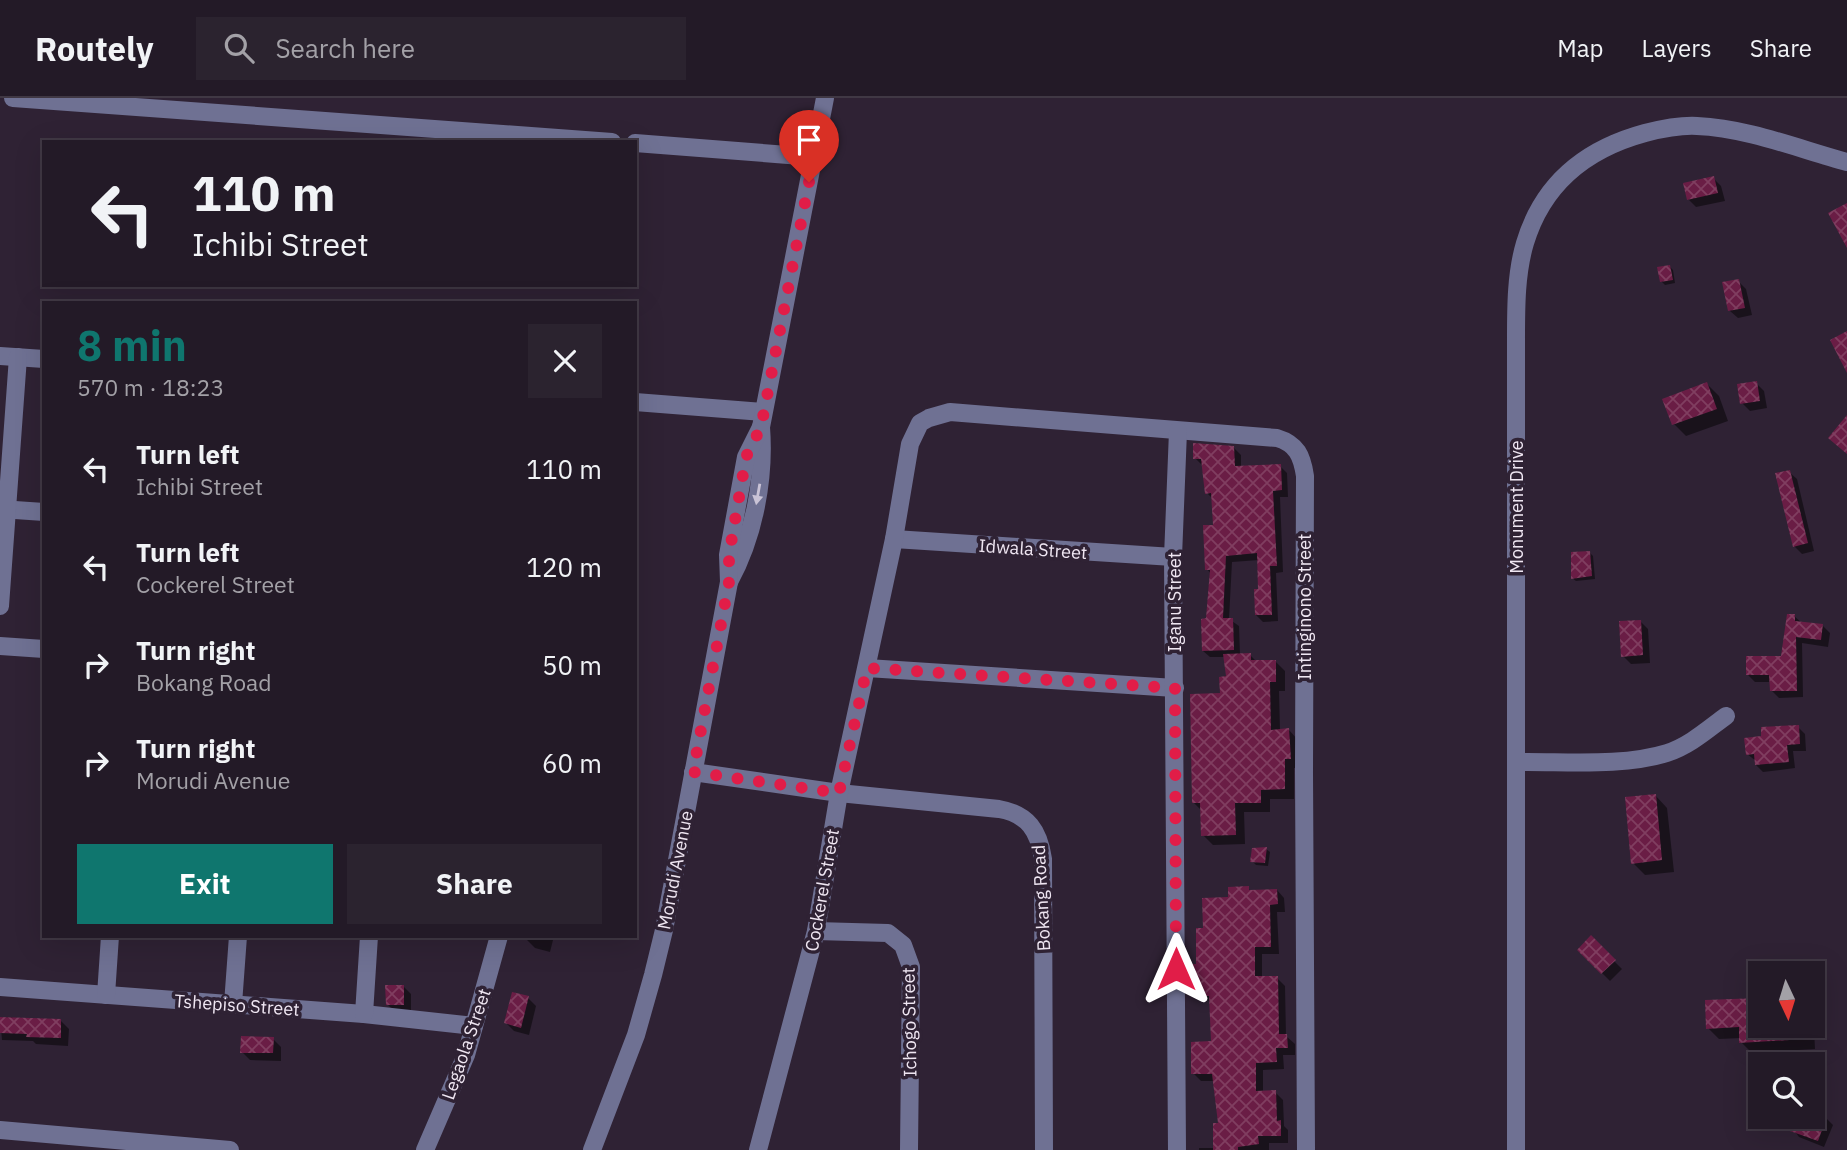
<!DOCTYPE html>
<meta charset="utf-8">
<style>
:root{--surface:#231a27;--page:#2b232f;--text:#f1f3f6;--muted:#a3a1a7;--line:#403844;--accent:#0f766e}
body{margin:0;font-family:"IBM Plex Sans",sans-serif;background:var(--page);color:var(--text);height:100vh;display:flex;flex-direction:column;font-size:26px;white-space:nowrap}
*{box-sizing:border-box;margin:0}
p{font-size:23px;color:var(--muted)}
.icon{flex:none;width:38px;height:38px;fill:none;stroke:currentColor;stroke-width:2;stroke-linecap:round;stroke-linejoin:round}
.map{position:relative;flex:1;overflow:hidden}
.side{position:absolute;left:42px;top:203px;width:595px;height:637px;display:flex;flex-direction:column;background:var(--surface);border-radius:0px;box-shadow:0 7px 28px #0002,0 0 0 2px var(--line)}
.side>*{flex:none}
.top-card{position:absolute;left:42px;top:42px;width:595px;height:147px;border-radius:0px;box-shadow:0 7px 28px #0002,0 0 0 2px var(--line);background:#231a27;color:var(--text);overflow:hidden}
.needle{width:46px;rotate:176deg}
.controls{position:absolute;left:1748px;top:863px;display:grid;gap:14px}
.controls a{display:grid;place-items:center;width:77px;height:77px;border-radius:0px;background:var(--surface);box-shadow:0 7px 28px #0002,0 0 0 2px var(--line);font-size:35px}
.pin{position:absolute;display:grid;place-items:center;width:60px;height:60px;color:#fff;margin:-72px -30px;border-radius:50% 50% 50% 0;rotate:-45deg;box-shadow:0 0 7px #0007}
.pin .icon{rotate:45deg}
.me{position:absolute;width:77px;margin:-38px;rotate:0deg;stroke-linejoin:round;filter:drop-shadow(0 0 5px #0008)}
.turn{display:flex;align-items:center;gap:24px;height:147px;padding:0 35px;font-size:32px}
.turn .icon{width:91px;height:91px;stroke-width:2.5}
.turn b{display:block;font-size:49px;line-height:60px}
.round{display:grid;place-items:center;flex:none;width:74px;height:74px;border-radius:0px;background:var(--page)}
.head{display:flex;align-items:center;justify-content:space-between;height:119px;padding:0 35px}
h1{font-size:42px;font-weight:700;line-height:52px;color:var(--accent)}
.button{display:flex;gap:14px;margin-top:auto;padding:14px 35px}
.button a{flex:1;height:80px;border-radius:0px;background:var(--accent);color:#fff;font-size:28px;font-weight:700;line-height:80px;text-align:center}
.button a+a{background:var(--page);color:var(--text)}
ul{padding:0;list-style:none}
li{display:flex;align-items:center;gap:21px;height:98px;padding:0 35px}
li div{flex:1}
li b{display:block;font-size:26px}
li em{font-style:normal}
header{display:flex;align-items:center;gap:42px;box-sizing:border-box;height:98px;padding:0 35px;background:var(--surface);border-bottom:2px solid var(--line)}
header strong{font-size:33px}
nav{display:flex;gap:38px;margin-inline-start:auto;font-size:24px}
.search{width:490px;height:63px;background:var(--page);display:flex;align-items:center;gap:18px;box-sizing:border-box;padding:0 24px;border-radius:0px;color:var(--muted);font-size:26px}
.map>svg:first-child{display:block}
.shadow{fill:#0007}
.building{fill:url(#building-cross-hatch)}
.lines{fill:none;stroke-linecap:round;stroke-linejoin:round}
.minor{stroke:#6f7193;stroke-width:18}
.oneway{fill:#c9c3d6}
.route{stroke:#e11d48;stroke-width:12;stroke-dasharray:0 21.6}
.labels{text-anchor:middle;dominant-baseline:central;stroke-width:7;stroke-linejoin:round;paint-order:stroke}
.street-label{font-size:18px;fill:#efe6f2;stroke:#2f2234}
</style>
<header>
<strong>Routely</strong>
<div class="search"><svg class="icon" aria-label="search" viewBox="0 0 24 24"><circle cx="10" cy="10" r="6"/><path d="M15 15l6 6"/></svg>Search here</div>
<nav><a>Map</a><a>Layers</a><a>Share</a></nav>
</header>
<div class="map">
<svg width="1847" height="1052" viewBox="0 0 1847 1052">
<defs>
<pattern id="building-cross-hatch" width="8" height="8" patternUnits="userSpaceOnUse" patternTransform="scale(1.75)"><rect width="8" height="8" fill="#6a1d45"/><path d="M0 0l8 8M0 8l8-8" fill="none" stroke="#803e60"/></pattern>
</defs>
<rect width="100%" height="100%" fill="#2f2234"/>
<g class="shadow">
<polygon points="1713,80 1721,88 1725,103 1696,109 1688,101"/>
<polygon points="1670,169 1673,172 1675,185 1665,187 1661,183"/>
<polygon points="1738,183 1746,191 1752,217 1738,220 1730,213"/>
<polygon points="1756,285 1764,293 1767,310 1750,313 1742,305"/>
<polygon points="1707,286 1719,298 1728,323 1686,338 1674,326"/>
<polygon points="1234,350 1241,357 1241,369 1280,368 1287,375 1288,399 1280,399 1283,474 1276,475 1278,523 1263,524 1256,517 1260,493 1259,462 1232,464 1229,521 1239,528 1240,557 1250,557 1257,564 1275,563 1285,573 1285,593 1279,593 1280,633 1289,632 1298,642 1300,670 1294,670 1294,701 1270,701 1270,714 1244,714 1245,746 1213,747 1203,737 1202,713 1193,704 1227,580 1225,559 1210,559 1203,553 1211,476 1207,471 1215,428 1213,401 1207,395 1202,367 1195,360"/>
<polygon points="1789,374 1797,381 1814,453 1802,456 1794,448"/>
<polygon points="1589,454 1593,458 1595,481 1576,483 1572,480"/>
<polygon points="1794,518 1802,525 1823,528 1830,535 1828,549 1802,545 1803,599 1779,600 1771,592 1771,584 1755,584 1748,577 1783,560"/>
<polygon points="1640,523 1648,531 1650,565 1631,566 1623,558"/>
<polygon points="1798,629 1805,636 1806,653 1793,653 1795,670 1763,674 1756,667 1756,663 1747,656 1763,640"/>
<polygon points="1655,697 1667,710 1674,774 1645,777 1633,765"/>
<polygon points="1266,751 1270,754 1268,768 1256,767 1252,763"/>
<polygon points="1248,790 1251,794 1277,792 1284,800 1285,814 1277,814 1279,856 1262,856 1262,880 1277,880 1285,888 1286,938 1295,946 1295,957 1283,957 1284,971 1263,972 1263,994 1275,994 1283,1002 1284,1028 1288,1032 1288,1045 1269,1045 1269,1052 1199,1052 1199,1050 1215,1050 1220,1027 1214,983 1201,983 1193,975 1213,945 1211,905 1193,888 1205,832 1230,801"/>
<polygon points="528,838 554,838 550,854 535,850 527,842"/>
<polygon points="1591,840 1622,871 1610,883 1579,852"/>
<polygon points="1768,872 1772,875 1760,875 1760,928 1810,928 1814,931 1815,951 1752,955 1741,944 1741,940 1719,941 1708,930 1754,902 1752,873"/>
<polygon points="403,888 411,896 411,914 395,914 387,906"/>
<polygon points="528,900 536,908 529,937 514,933 506,925"/>
<polygon points="0,919 12,919 14,921 61,923 69,931 68,948 36,946 33,943 2,942"/>
<polygon points="273,941 281,949 281,963 250,962 242,954"/>
<polygon points="1813,1015 1826,1020 1833,1027 1824,1049 1799,1039 1793,1031 1772,1018 1813,1018"/>
</g>
<g class="building">
<polygon points="1714,78 1718,95 1687,102 1683,85"/>
<polygon points="1847,105 1847,150 1828,115"/>
<polygon points="1670,167 1673,182 1660,184 1657,169"/>
<polygon points="1739,181 1745,210 1728,213 1722,184"/>
<polygon points="1847,233 1847,275 1830,242"/>
<polygon points="1757,283 1760,303 1740,306 1737,286"/>
<polygon points="1707,284 1717,311 1672,327 1662,301"/>
<polygon points="1847,317 1847,356 1828,340"/>
<polygon points="1193,345 1234,348 1235,368 1281,366 1282,392 1273,393 1277,468 1270,468 1272,517 1255,517 1254,491 1258,491 1257,455 1226,458 1223,520 1233,520 1234,552 1202,553 1201,521 1206,520 1210,472 1205,472 1203,427 1213,427 1211,395 1205,396 1201,361 1193,361"/>
<polygon points="1790,372 1808,445 1793,449 1775,375"/>
<polygon points="1590,453 1592,478 1571,481 1571,454"/>
<polygon points="1787,516 1795,516 1795,523 1823,526 1821,542 1796,539 1797,593 1770,593 1769,577 1746,577 1746,558 1781,558"/>
<polygon points="1641,522 1643,557 1621,559 1619,523"/>
<polygon points="1251,555 1251,562 1276,562 1276,584 1270,584 1271,632 1289,630 1291,661 1285,661 1285,691 1261,692 1261,705 1235,705 1236,737 1201,738 1200,705 1192,705 1190,596 1220,595 1219,579 1226,578 1223,556"/>
<polygon points="1799,627 1800,646 1787,647 1789,664 1755,667 1754,656 1746,657 1744,640 1761,638 1761,629"/>
<polygon points="1656,696 1662,762 1631,766 1625,699"/>
<polygon points="1267,749 1265,765 1250,764 1252,750"/>
<polygon points="1249,788 1249,792 1277,791 1278,806 1270,807 1271,849 1255,849 1255,878 1278,878 1279,936 1287,936 1288,950 1276,950 1277,964 1256,965 1256,993 1276,992 1277,1023 1281,1022 1281,1038 1258,1038 1259,1046 1238,1049 1238,1052 1213,1052 1213,1025 1218,1025 1212,976 1191,976 1191,944 1211,943 1209,898 1202,898 1201,888 1192,888 1191,866 1196,866 1196,830 1203,830 1202,800 1228,799 1228,789"/>
<polygon points="1591,837 1616,862 1601,876 1577,852"/>
<polygon points="385,887 404,887 404,907 386,907"/>
<polygon points="512,894 529,898 521,930 504,925"/>
<polygon points="1760,900 1760,928 1804,928 1805,941 1739,945 1739,929 1706,931 1705,902"/>
<polygon points="0,919 61,921 61,940 26,939 27,936 0,935"/>
<polygon points="241,938 274,939 273,955 240,955"/>
<polygon points="1796,1018 1827,1018 1818,1043 1790,1033"/>
</g>
<g class="lines">
<g class="minor">
<polyline points="13,0 612,44"/>
<polyline points="635,45 814,59"/>
<polyline points="0,258 44,261"/>
<polyline points="635,304 763,314"/>
<polyline points="0,411 44,414"/>
<polyline points="894,441 1173,459"/>
<path d="M729 484C754 438 765 381 761 329L825 0"/>
<polyline points="0,508 18,259"/>
<polyline points="0,548 44,551"/>
<polyline points="867,570 1175,590"/>
<path d="M1516 664C1563 663 1622 669 1667 655 1689 648 1707 632 1726 618"/>
<path d="M693 674 839 695 999 711C1028 716 1039 733 1043 761L1044 1052"/>
<polyline points="816,833 888,835 903,847 911,869 909,1052"/>
<polyline points="0,889 364,916 474,928"/>
<polyline points="106,897 110,838"/>
<polyline points="233,906 238,838"/>
<polyline points="364,916 369,838"/>
<polyline points="0,1032 230,1052"/>
<polyline points="425,1052 466,957 499,838"/>
<polyline points="592,1052 636,937 653,877 664,832 729,484 728,457 746,359 761,329"/>
<path d="M758 1052 816 833 839 695 894 441 910 346 920 325 929 320 950 314 1277 340C1297 346 1302 358 1305 378L1304 675 1306 1052"/>
<polyline points="1177,1052 1173,459 1178,333"/>
<path d="M1516 1052V240C1516 209 1516 175 1525 145 1543 85 1586 51 1645 35 1661 31 1680 27 1697 28 1747 30 1799 51 1847 64"/>
</g>
</g>
<defs><path id="oneway-solid" d="M-6-.8H1V-3.2L6.5 0L1 3.2V.8H-6Z" transform="scale(1.75)"/></defs>
<use class="oneway" href="#oneway-solid" transform="translate(758 396) rotate(100)"/>
<g class="lines">
<polyline class="route" points="809,84 761,329 746,359 729,457 729,484 693,674 839,695 867,570 1175,590 1176,871"/>
</g>
<g class="labels">
<g class="street-label">
<text transform="translate(1516 409) rotate(-90)">Monument Drive</text>
<text transform="translate(1033 451) rotate(4)">Idwala Street</text>
<text transform="translate(1174 504) rotate(-90)">Iganu Street</text>
<text transform="translate(1304 509) rotate(-90)">Intinginono Street</text>
<text transform="translate(675 772) rotate(-79)">Morudi Avenue</text>
<text transform="translate(822 792) rotate(-80)">Cockerel Street</text>
<text transform="translate(1041 800) rotate(-93)">Bokang Road</text>
<text transform="translate(237 907) rotate(4)">Tshepiso Street</text>
<text transform="translate(909 924) rotate(-91)">Ichogo Street</text>
<text transform="translate(466 946) rotate(-71)">Legaola Street</text>
</g>
</g>
</svg>
<div class="controls">
<a><svg class="needle" viewBox="-14 -14 28 28"><path d="M0-13l5 13h-10z" fill="#e53935"/><path d="M0 13l5-13h-10z" fill="#a3a1a7"/></svg></a>
<a><svg class="icon" aria-label="search" viewBox="0 0 24 24"><circle cx="10" cy="10" r="6"/><path d="M15 15l6 6"/></svg></a>
</div>
<div class="pin" style="left:809px;top:84px;background:#d93025"><svg class="icon" aria-label="arrive" viewBox="0 0 24 24"><path d="M6 21V4h12l-3 4 3 4H6"/></svg></div>
<svg class="me" style="left:1176px;top:871px" viewBox="-20 -20 40 40"><path d="M0-17L14 15 0 8-14 15z" fill="#e11d48" stroke="#fff" stroke-width="4"/></svg>
<div class="top-card">
<div class="turn"><svg class="icon" aria-label="left" viewBox="0 0 24 24"><path d="M17 20v-9H6M10 6l-5 5 5 5"/></svg><div><b>110 m</b>Ichibi Street</div></div>
</div>
<section class="side">
<div class="head"><div><h1>8 min</h1><p>570 m · 18:23</p></div><a class="round"><svg class="icon" aria-label="close" viewBox="0 0 24 24"><path d="M6 6l12 12M18 6L6 18"/></svg></a></div>
<ul>
<li><svg class="icon" aria-label="left" viewBox="0 0 24 24"><path d="M17 20v-9H6M10 6l-5 5 5 5"/></svg><div><b>Turn left</b><p>Ichibi Street</p></div><em>110 m</em></li>
<li><svg class="icon" aria-label="left" viewBox="0 0 24 24"><path d="M17 20v-9H6M10 6l-5 5 5 5"/></svg><div><b>Turn left</b><p>Cockerel Street</p></div><em>120 m</em></li>
<li><svg class="icon" aria-label="right" viewBox="0 0 24 24"><path d="M7 20v-9h11M14 6l5 5-5 5"/></svg><div><b>Turn right</b><p>Bokang Road</p></div><em>50 m</em></li>
<li><svg class="icon" aria-label="right" viewBox="0 0 24 24"><path d="M7 20v-9h11M14 6l5 5-5 5"/></svg><div><b>Turn right</b><p>Morudi Avenue</p></div><em>60 m</em></li>
</ul>
<div class="button"><a>Exit</a><a>Share</a></div>
</section>
</div>
